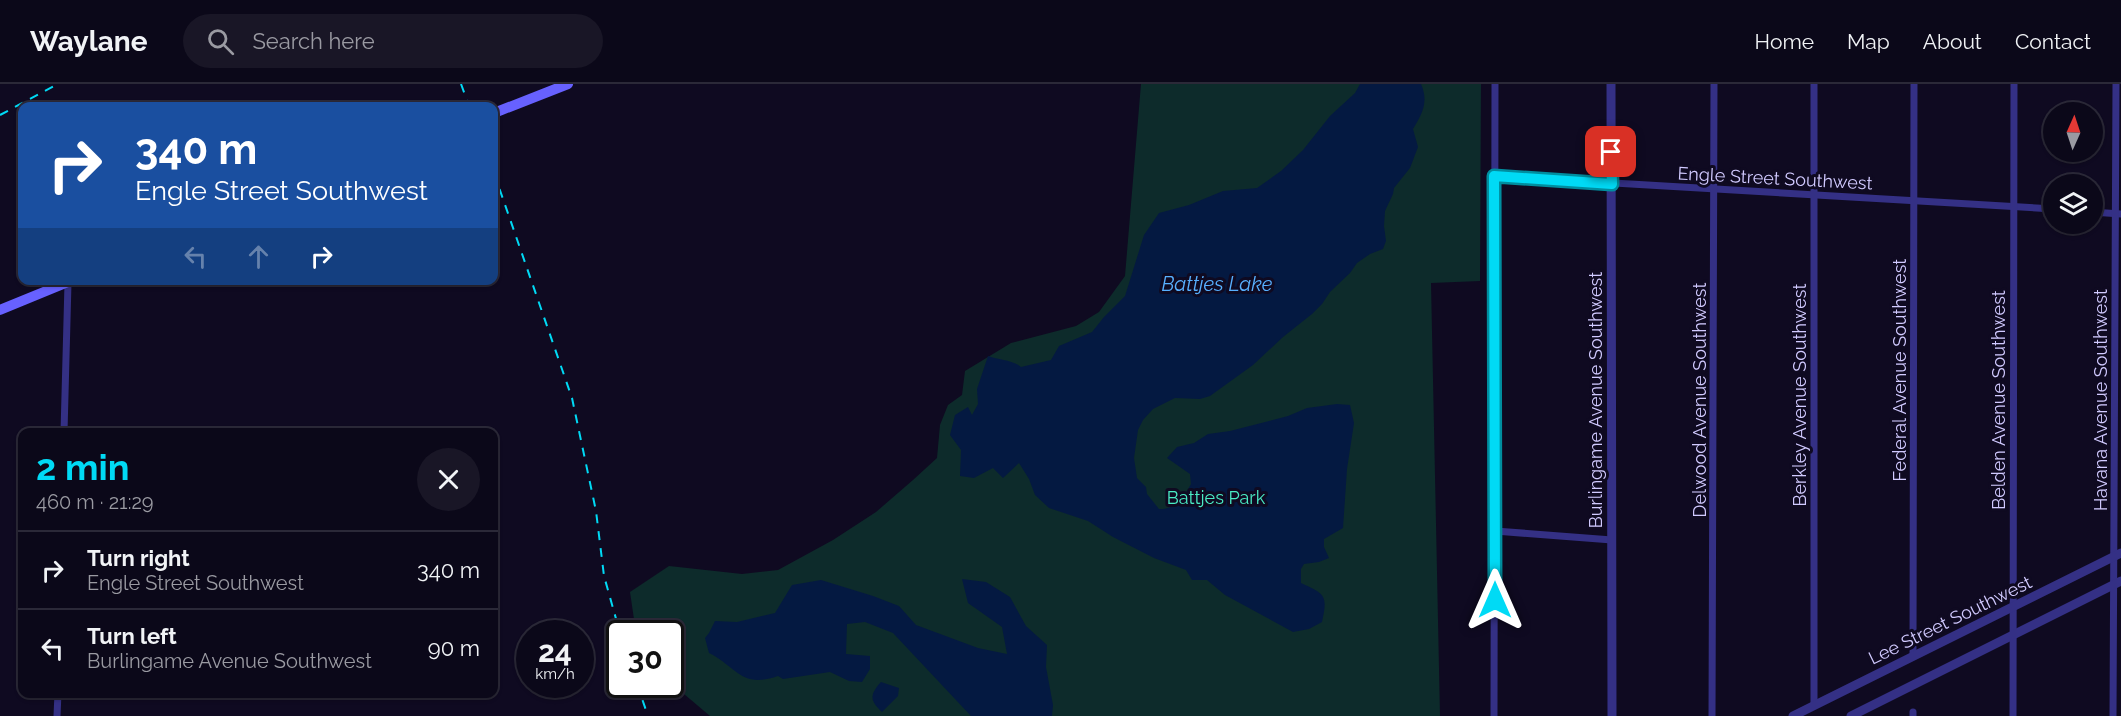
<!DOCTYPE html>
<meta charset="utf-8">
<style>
:root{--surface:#0b0819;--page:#191626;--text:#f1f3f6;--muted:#9a9aa2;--line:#2b2938;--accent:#00daf5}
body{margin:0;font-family:Raleway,sans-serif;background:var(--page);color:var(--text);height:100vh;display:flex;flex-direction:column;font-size:22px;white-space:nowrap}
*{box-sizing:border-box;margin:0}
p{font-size:20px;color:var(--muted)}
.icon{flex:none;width:33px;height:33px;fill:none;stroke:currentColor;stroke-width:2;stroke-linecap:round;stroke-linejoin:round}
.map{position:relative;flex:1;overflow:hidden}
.sheet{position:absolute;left:18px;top:344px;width:480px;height:270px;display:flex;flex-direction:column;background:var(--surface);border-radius:12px;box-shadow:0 2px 4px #0004,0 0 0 2px var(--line)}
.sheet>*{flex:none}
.hud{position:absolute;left:18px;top:18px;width:480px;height:183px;border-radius:12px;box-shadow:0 2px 4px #0004,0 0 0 2px var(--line);background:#1a4fa0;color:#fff;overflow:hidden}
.needle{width:39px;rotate:3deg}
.tools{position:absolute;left:2043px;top:18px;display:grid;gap:12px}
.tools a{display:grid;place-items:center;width:60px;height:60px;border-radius:50%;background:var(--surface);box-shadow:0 2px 4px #0004,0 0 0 2px var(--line);font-size:30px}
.speed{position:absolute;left:516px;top:536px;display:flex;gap:12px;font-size:30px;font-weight:700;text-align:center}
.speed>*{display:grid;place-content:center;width:78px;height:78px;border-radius:50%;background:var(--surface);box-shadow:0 2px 4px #0004,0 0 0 2px var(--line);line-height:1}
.speed small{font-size:15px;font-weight:400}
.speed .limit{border:3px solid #111;border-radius:9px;background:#fff;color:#111}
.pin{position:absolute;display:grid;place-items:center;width:51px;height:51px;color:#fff;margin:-26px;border-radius:12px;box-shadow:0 3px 9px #0006}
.me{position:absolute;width:66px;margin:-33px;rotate:0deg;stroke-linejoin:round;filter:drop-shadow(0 0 4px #0008)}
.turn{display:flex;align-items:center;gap:21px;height:126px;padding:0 18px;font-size:27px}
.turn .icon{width:78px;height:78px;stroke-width:2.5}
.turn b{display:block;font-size:42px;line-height:51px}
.lanes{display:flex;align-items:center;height:57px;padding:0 18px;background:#0003;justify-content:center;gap:30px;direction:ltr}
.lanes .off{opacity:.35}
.round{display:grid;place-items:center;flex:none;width:63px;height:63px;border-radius:32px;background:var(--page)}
.summary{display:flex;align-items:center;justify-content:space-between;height:102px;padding:0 18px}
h1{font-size:36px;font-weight:700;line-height:45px;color:var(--accent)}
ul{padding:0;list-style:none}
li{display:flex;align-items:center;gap:18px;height:78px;padding:0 18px;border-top:2px solid var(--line)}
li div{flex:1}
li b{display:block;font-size:22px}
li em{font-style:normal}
header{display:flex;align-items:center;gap:36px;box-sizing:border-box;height:84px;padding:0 30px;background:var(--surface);border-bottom:2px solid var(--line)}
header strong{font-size:28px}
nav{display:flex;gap:33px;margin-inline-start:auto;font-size:21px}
.search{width:420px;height:54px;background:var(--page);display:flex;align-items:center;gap:15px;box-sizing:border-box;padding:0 21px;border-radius:33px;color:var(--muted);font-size:22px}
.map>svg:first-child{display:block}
.green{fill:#0d2b2b}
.water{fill:#041941}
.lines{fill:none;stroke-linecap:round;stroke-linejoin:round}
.minor{stroke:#343085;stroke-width:7}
.tertiary{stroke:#343085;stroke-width:9}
.secondary{stroke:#6761ff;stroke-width:10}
.rail{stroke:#00daf5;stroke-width:2;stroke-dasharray:9 8;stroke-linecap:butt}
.route-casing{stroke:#008e9f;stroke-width:15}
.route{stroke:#00daf5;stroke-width:10}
.labels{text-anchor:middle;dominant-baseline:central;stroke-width:6;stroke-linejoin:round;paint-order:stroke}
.street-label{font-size:18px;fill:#d1caff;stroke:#0f0a21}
.park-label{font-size:18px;fill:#4aecc5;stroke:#0f0a21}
.water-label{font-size:20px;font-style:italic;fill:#58b0ff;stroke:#0f0a21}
</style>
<header>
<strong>Waylane</strong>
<div class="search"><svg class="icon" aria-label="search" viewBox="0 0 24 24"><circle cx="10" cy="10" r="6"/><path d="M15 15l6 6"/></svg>Search here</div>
<nav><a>Home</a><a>Map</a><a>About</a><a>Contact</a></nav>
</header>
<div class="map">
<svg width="2121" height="632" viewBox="0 0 2121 632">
<rect width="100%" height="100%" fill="#0f0a21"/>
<polygon class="green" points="1141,0 1481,0 1480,197 1431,199 1440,632 710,632 671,599 670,549 636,549 630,508 669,482 742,490 778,486 833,456 876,428 913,396 937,374 940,341 948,321 962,311 965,287 1011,259 1076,242 1099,228 1125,192"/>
<g class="water">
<path d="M1360 0H1421C1429 18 1422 30 1413 45L1418 63 1410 84 1394 104 1393 110 1385 127 1384 142 1386 157 1383 165 1370 170 1357 179 1350 189 1330 208 1322 220 1312 230 1283 253 1253 281 1210 312 1200 315 1175 314 1153 325 1143 336 1138 346 1134 374 1137 394 1146 403 1147 410 1159 425C1175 426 1184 413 1191 400L1190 390 1167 374 1177 363 1194 359 1208 350 1230 347 1288 332 1307 324 1337 320 1350 321 1354 339 1347 385 1343 444 1324 455V463L1329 474 1319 478 1304 480 1301 485V499C1325 510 1328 511 1322 538L1309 545 1293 548 1225 511 1207 496H1192L1186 486 1154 474 1113 453 1088 437 1049 424 1035 411 1029 395 1019 379 1003 394 993 384 974 394 960 392 961 366 950 351 955 331 968 323 972 331 978 320 977 305 988 272C999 276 1013 276 1021 283L1051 276 1059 262 1092 248 1104 233 1125 212 1144 151 1159 129 1189 121 1223 107 1257 104 1281 87 1303 66 1330 32 1355 9Z"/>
<path d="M962 495 986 498 1010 513 1026 542 1047 561 1046 583 1053 621 1052 632H971L893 549 865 538 847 540 846 570 870 572V585L862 598 849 597 830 588 783 595 778 592C741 605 737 583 709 569L705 554 709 549 715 537 737 538 775 529 792 501 821 496 873 512 899 522 916 541 978 564 1007 570 1002 543 968 519Z"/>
<path d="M881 598 899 604 898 612 882 628C870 617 869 611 881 598Z"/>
</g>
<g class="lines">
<g class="minor">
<polyline points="1494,92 2054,125"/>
<polyline points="2092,128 2121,130"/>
<polyline points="64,348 68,199"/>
<polyline points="1495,447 1612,456"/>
<polyline points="1913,572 1914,0"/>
<polyline points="1814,621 1814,0"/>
<polyline points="57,632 58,609"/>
<polyline points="1494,632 1495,0"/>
<polyline points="1712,632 1714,0"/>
<polyline points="1913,632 1913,628"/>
<polyline points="2013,632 2014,0"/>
<polyline points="2113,632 2116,0"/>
</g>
<g class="tertiary">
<polyline points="1611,0 1612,632"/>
<polyline points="1793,632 2121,469"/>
<polyline points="1851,632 2121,497"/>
</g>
<g class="secondary">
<polyline points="494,29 568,0"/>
<polyline points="0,226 73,196"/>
</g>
<g class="rail">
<polyline points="461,0 469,22"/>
<polyline points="0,31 58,0"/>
<polyline points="494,89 572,314 596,427 604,492 620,549"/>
<polyline points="637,600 648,632"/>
</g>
</g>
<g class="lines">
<defs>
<polyline id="route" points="1495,516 1494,92 1612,100 1611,68"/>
</defs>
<use href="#route" class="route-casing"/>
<use href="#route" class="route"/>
</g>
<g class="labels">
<g class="street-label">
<text transform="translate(1775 94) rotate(3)">Engle Street Southwest</text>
<text transform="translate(1899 286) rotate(-90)">Federal Avenue Southwest</text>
<text transform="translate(1799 311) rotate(-90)">Berkley Avenue Southwest</text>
<text transform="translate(1595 316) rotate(-90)">Burlingame Avenue Southwest</text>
<text transform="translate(1699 316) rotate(-90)">Delwood Avenue Southwest</text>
<text transform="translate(1998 316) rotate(-90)">Belden Avenue Southwest</text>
<text transform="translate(2100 316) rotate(-90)">Havana Avenue Southwest</text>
<text transform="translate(1950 536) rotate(-26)">Lee Street Southwest</text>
</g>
<g class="park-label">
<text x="1216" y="413">Battjes Park</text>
</g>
<g class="water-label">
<text x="1217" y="200">Battjes Lake</text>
</g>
</g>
</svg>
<div class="tools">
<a><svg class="needle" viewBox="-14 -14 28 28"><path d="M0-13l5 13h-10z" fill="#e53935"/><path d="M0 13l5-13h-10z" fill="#9a9aa2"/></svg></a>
<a><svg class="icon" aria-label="layers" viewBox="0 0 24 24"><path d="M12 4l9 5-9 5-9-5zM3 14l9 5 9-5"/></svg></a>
</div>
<div class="speed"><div>24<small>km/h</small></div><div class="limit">30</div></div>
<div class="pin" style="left:1611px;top:68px;background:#d93025"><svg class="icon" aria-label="arrive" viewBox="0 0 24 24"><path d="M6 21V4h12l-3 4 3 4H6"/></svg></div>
<svg class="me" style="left:1495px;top:516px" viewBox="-20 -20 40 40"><path d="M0-17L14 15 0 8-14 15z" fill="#00daf5" stroke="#fff" stroke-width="4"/></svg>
<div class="hud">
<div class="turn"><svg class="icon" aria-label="right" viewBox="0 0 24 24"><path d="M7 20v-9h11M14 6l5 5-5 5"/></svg><div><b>340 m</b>Engle Street Southwest</div></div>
<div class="lanes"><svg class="icon off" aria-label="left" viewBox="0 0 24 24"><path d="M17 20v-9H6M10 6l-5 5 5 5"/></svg><svg class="icon off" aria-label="ahead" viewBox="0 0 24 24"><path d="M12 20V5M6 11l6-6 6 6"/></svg><svg class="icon" aria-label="right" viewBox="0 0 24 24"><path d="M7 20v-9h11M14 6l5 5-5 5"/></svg></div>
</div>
<section class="sheet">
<div class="summary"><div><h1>2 min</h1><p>460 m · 21:29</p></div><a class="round"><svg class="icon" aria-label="close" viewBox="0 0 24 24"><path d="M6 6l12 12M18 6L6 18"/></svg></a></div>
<ul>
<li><svg class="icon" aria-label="right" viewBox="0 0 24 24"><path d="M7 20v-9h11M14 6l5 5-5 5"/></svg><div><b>Turn right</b><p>Engle Street Southwest</p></div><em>340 m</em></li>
<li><svg class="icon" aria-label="left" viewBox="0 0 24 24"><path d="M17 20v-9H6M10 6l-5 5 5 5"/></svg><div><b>Turn left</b><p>Burlingame Avenue Southwest</p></div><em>90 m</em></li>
</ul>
</section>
</div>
